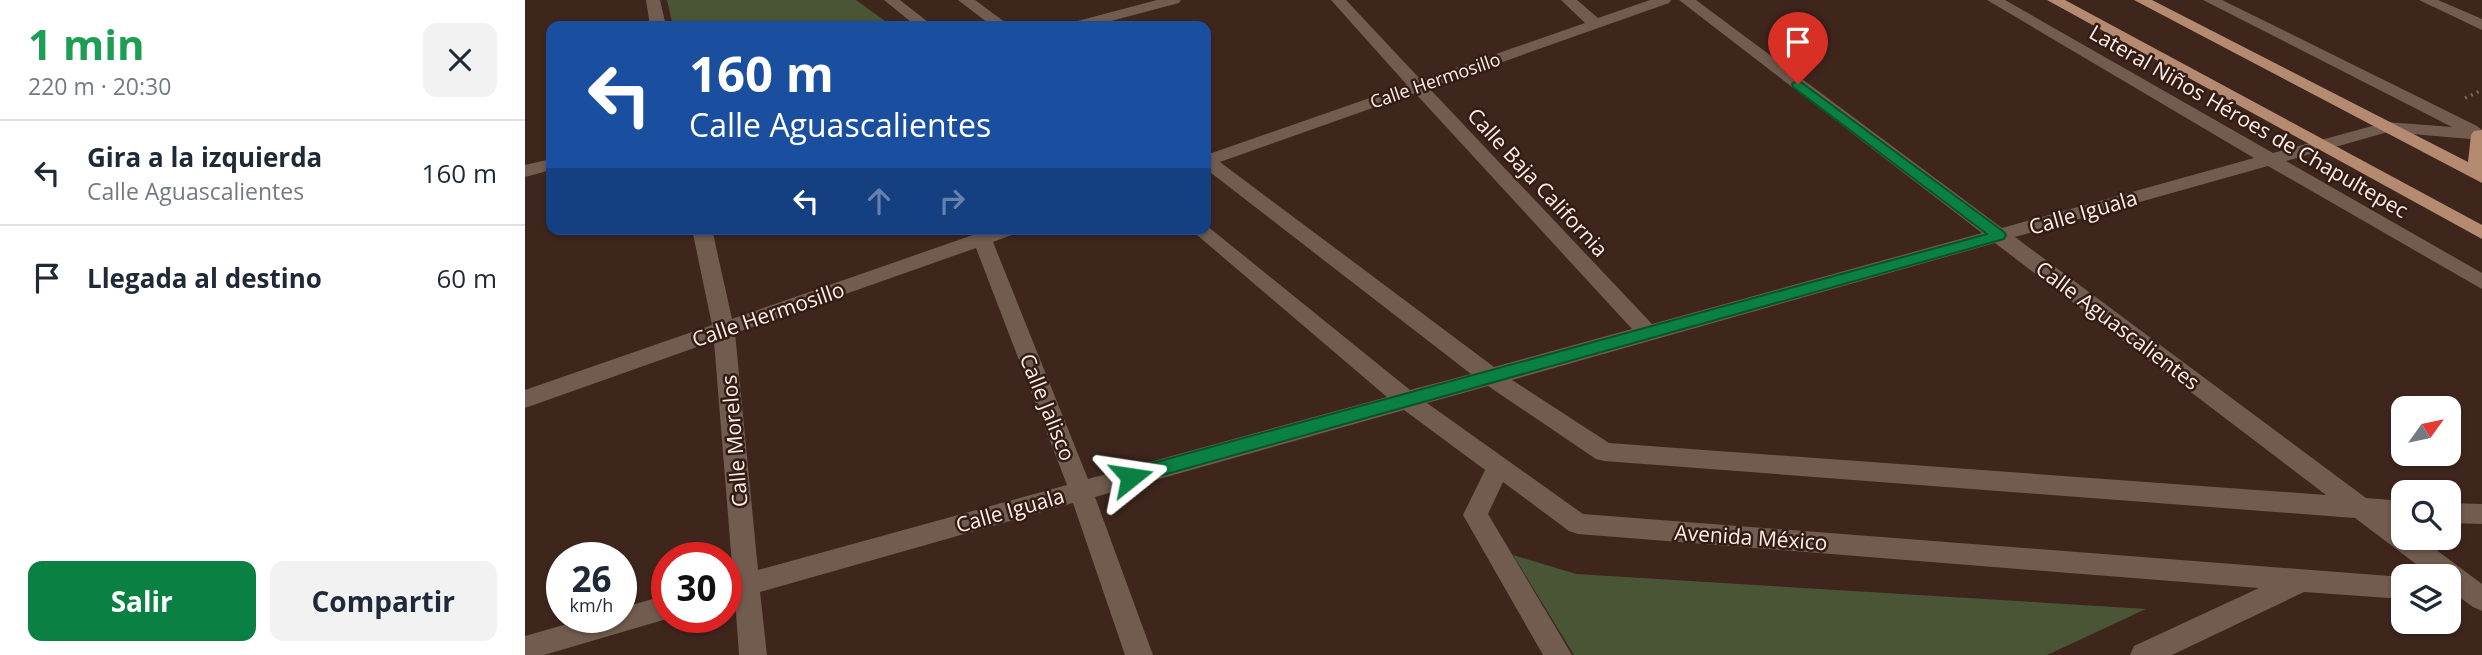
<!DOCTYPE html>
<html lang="es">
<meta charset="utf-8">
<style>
:root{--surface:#fff;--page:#f2f2f3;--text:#1f2937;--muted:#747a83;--line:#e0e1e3;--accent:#0b8043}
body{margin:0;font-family:"Open Sans",sans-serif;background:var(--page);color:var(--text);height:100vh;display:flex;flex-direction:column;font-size:26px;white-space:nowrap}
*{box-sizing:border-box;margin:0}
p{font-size:23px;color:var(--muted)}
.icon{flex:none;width:38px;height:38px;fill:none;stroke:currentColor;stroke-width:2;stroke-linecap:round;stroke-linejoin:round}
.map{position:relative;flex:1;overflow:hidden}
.side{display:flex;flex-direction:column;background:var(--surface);width:525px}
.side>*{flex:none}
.top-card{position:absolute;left:21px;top:21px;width:665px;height:214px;border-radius:14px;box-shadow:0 2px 5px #0004;background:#1a4fa0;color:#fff;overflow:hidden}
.needle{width:46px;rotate:57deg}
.buttons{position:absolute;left:1866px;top:396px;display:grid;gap:14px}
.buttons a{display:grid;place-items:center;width:70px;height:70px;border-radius:14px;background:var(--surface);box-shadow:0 2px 5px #0004;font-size:35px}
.speed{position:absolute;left:21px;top:542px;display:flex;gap:14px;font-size:35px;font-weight:700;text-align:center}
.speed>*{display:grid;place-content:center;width:91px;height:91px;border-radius:50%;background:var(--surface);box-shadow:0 2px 5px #0004;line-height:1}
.speed small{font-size:18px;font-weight:400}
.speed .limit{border:10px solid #d22;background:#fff;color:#111}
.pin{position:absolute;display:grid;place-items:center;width:60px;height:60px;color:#fff;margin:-72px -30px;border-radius:50% 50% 50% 0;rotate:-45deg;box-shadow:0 0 7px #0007}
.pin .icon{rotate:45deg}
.me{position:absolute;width:77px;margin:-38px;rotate:75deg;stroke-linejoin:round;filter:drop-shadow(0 0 5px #0008)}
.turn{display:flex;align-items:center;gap:24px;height:147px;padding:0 28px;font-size:32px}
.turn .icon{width:91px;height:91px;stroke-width:2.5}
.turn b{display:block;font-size:49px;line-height:60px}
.lanes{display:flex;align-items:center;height:66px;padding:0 28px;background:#0003;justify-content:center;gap:35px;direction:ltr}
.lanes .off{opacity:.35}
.round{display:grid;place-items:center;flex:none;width:74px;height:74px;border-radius:14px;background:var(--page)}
.overview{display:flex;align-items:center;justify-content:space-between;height:119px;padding:0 28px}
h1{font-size:42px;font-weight:700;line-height:52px;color:#1e9e55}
.button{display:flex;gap:14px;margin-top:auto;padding:14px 28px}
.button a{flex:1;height:80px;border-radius:14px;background:var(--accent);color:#fff;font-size:28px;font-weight:700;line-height:80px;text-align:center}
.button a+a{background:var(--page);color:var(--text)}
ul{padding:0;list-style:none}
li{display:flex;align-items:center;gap:21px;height:105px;padding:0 28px;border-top:2px solid var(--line)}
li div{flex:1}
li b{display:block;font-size:26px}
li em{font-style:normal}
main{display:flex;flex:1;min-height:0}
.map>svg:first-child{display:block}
.green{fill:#495535}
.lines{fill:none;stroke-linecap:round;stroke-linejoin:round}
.path{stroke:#79635b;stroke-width:3.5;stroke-dasharray:2 4.5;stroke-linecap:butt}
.minor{fill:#715c4f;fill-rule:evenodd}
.major{fill:#b48a70;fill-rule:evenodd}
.route{fill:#0b8043;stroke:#07532c;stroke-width:2}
.labels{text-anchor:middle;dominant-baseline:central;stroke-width:5;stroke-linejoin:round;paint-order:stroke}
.far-street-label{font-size:18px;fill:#feede7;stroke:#331c14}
.street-label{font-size:21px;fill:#feede7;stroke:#331c14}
</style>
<main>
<section class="side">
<div class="overview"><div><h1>1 min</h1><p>220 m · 20:30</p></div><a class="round"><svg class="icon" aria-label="close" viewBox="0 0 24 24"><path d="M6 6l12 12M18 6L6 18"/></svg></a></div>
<ul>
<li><svg class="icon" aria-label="left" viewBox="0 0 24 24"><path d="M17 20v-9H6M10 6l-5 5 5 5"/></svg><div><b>Gira a la izquierda</b><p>Calle Aguascalientes</p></div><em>160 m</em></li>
<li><svg class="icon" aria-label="arrive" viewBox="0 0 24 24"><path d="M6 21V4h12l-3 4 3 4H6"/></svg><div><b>Llegada al destino</b></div><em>60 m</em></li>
</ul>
<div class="button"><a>Salir</a><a>Compartir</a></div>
</section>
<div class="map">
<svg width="1957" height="655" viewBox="0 0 1957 655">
<rect width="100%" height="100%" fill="#3e261d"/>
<g class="green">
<polygon points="142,0 331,0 367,26 148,26"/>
<polygon points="988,555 1051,574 1621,609 1522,655 1049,655"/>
</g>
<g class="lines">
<polyline class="path" points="1940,98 1957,90"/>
<g class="minor">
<polygon points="121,0 135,0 141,26 125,26"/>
<polygon points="359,0 375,0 408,26 391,26"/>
<polygon points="433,0 450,0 485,26 467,26"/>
<polygon points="632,0 656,0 654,3 567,26 542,26 545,23"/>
<path d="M806 0H821L896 80 1060 23 1036 0H1052L1073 18 1125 0H1146L1144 3 904 88 1127 324 1457 233 1154 0H1171L1477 228 1729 158 1462 0H1480L1748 153 1862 122 1927 127 1678 0H1697L1952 126 1957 130V140L1863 132 1761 161 1957 273V289L1743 166 1490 237 1841 498 1878 501V521H1872L1878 525V537H1894L1957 584V611L1948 607 1923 589V576H1907L1830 518 1079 461 1071 459 963 386 902 403 1058 514 1878 577V599L1779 592 1647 655H1605L1609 646 1734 588 1053 534 1044 531 978 482 963 514 1047 655H1018L938 515 960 470 879 410 570 497 628 655H600L548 503 235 592 242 655H214L210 599 201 601V578L208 577 189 341 0 408V390L187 325 167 229H187L207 319 465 229H494L492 233 468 242 563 479 862 397 665 229H681V225L885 390 946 374 681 169V155L882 85ZM890 93 1107 329 969 367 695 162ZM1470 243 1801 495 1084 443 987 380ZM451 248 542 485 233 570 210 333Z"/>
<polygon points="1894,0 1913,0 1957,19 1957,30"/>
<polygon points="26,159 26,170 0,177 0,165"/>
<polygon points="1923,503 1957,504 1957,524 1923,523"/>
<polygon points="142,595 142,618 145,618 19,655 0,655 0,636 63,618 96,618 96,608"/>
</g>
<g class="major">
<polygon points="1522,0 1540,0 1957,225 1957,239"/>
<polygon points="1609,0 1627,0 1943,162 1946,135 1949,131 1957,130 1957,183"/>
</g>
</g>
<polygon class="route" points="1273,80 1479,232 1481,235 1479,239 606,484 600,482 597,477 600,471 606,469 1462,234 1268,87 1267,84"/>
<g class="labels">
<g class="far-street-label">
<text transform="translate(910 80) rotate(-19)">Calle Hermosillo</text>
</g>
<g class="street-label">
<text transform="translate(1724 121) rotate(30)">Lateral Niños Héroes de Chapultepec</text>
<text transform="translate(1013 182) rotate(47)">Calle Baja California</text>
<text transform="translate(1558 212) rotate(-16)">Calle Iguala</text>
<text transform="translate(243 314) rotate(-19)">Calle Hermosillo</text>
<text transform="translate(1593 325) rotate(37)">Calle Aguascalientes</text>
<text transform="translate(523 407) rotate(68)">Calle Jalisco</text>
<text transform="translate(209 441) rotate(-95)">Calle Morelos</text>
<text transform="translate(485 510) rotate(-16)">Calle Iguala</text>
<text transform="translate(1226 537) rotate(4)">Avenida México</text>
</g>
</g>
</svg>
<div class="buttons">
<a><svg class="needle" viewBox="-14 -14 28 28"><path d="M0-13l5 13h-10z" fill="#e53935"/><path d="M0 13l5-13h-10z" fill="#747a83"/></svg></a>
<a><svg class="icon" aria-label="search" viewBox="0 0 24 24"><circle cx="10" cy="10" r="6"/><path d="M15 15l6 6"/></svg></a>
<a><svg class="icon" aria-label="layers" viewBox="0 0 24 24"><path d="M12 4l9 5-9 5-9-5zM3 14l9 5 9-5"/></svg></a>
</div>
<div class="speed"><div>26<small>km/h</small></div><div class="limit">30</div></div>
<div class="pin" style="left:1273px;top:84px;background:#d93025"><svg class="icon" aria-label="arrive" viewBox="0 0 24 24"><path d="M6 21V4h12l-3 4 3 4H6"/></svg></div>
<svg class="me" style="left:606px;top:477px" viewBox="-20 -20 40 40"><path d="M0-17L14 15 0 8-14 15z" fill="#0b8043" stroke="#fff" stroke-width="4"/></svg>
<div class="top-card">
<div class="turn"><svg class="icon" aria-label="left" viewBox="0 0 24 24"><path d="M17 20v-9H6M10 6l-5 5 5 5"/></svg><div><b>160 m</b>Calle Aguascalientes</div></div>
<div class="lanes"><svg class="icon" aria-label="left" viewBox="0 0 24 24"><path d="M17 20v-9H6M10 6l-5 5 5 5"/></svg><svg class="icon off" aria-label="ahead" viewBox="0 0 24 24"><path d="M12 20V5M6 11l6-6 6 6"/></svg><svg class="icon off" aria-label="right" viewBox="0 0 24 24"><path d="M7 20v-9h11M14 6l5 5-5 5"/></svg></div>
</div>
</div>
</main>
